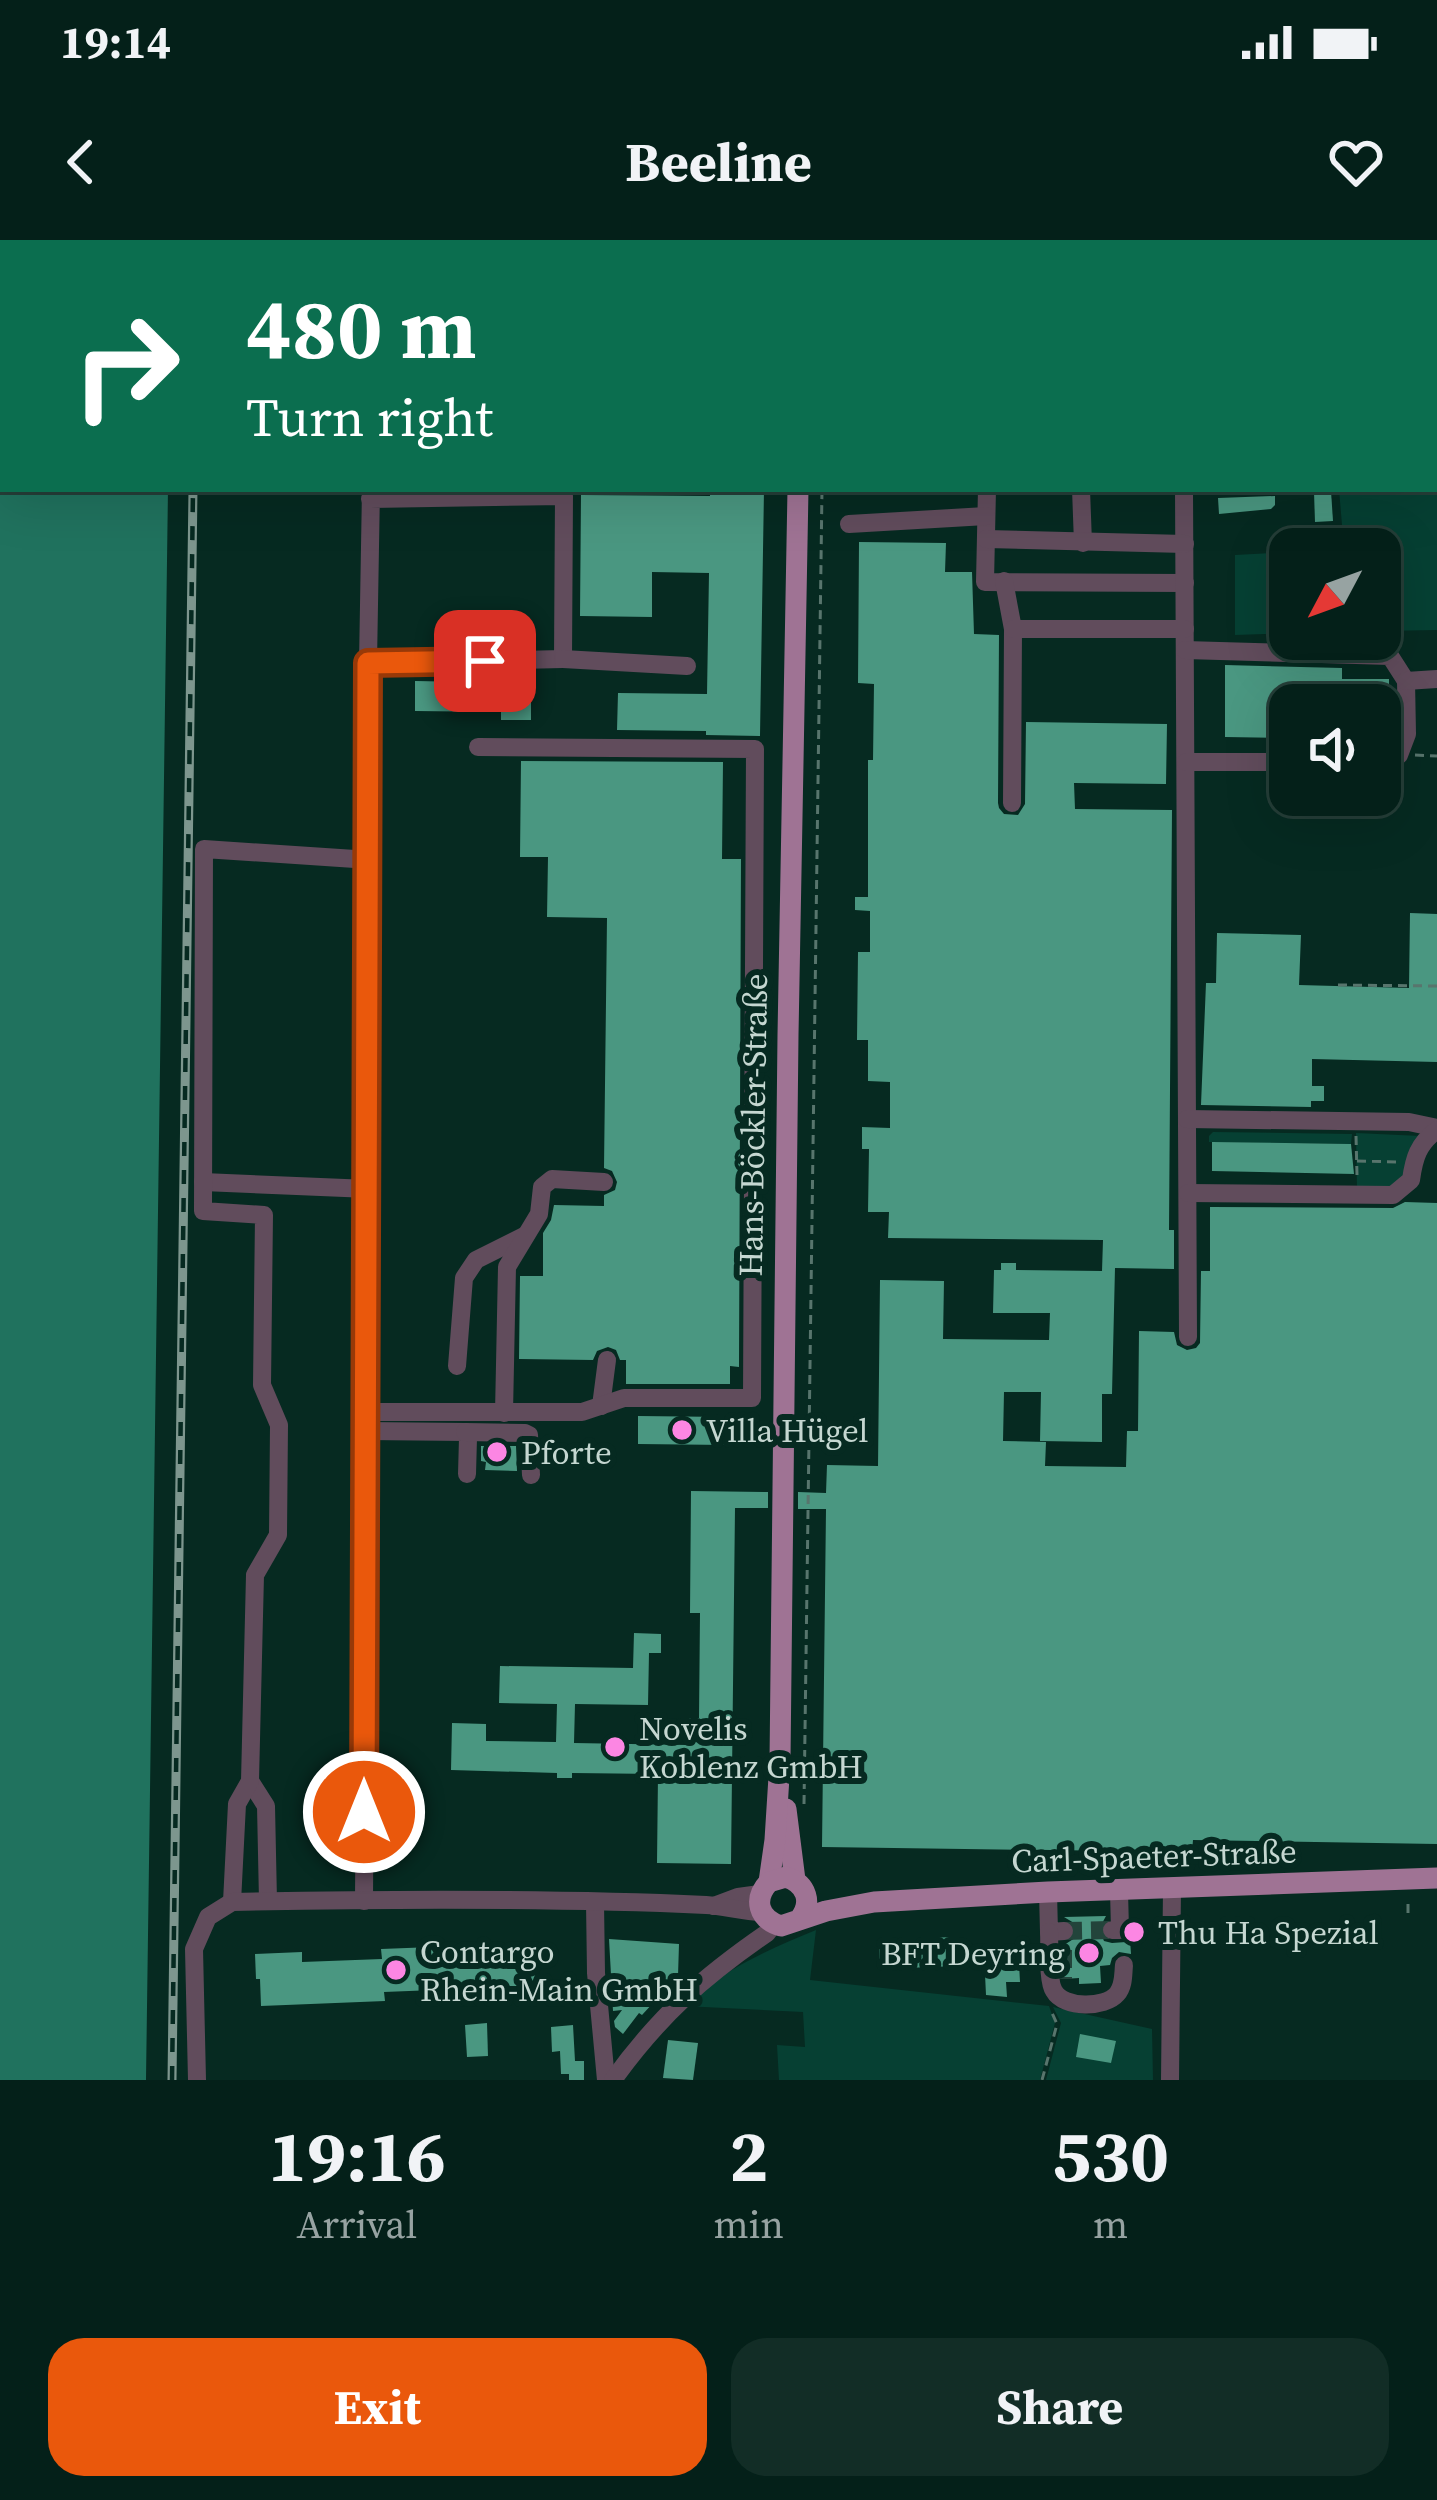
<!DOCTYPE html>
<meta charset="utf-8">
<style>
:root{--surface:#042019;--page:#122d26;--text:#f1f3f6;--muted:#97a3a2;--line:#253e38;--accent:#ea580c}
body{margin:0;font-family:"Source Serif 4",serif;background:var(--page);color:var(--text);height:100vh;display:flex;flex-direction:column;font-size:45px;white-space:nowrap}
*{box-sizing:border-box;margin:0}
p{font-size:39px;color:var(--muted)}
.icon{flex:none;width:66px;height:66px;fill:none;stroke:currentColor;stroke-width:2;stroke-linecap:round;stroke-linejoin:round}
.map{position:relative;height:1840px;overflow:hidden}
.drawer{display:flex;flex-direction:column;background:var(--surface);flex:1}
.drawer>*{flex:none}
.guide{position:absolute;left:0px;top:0px;width:1437px;height:252px;box-shadow:0 12px 48px #0002,0 0 0 3px var(--line);background:#0b6e4f;color:#fff;overflow:hidden}
.needle{width:78px;rotate:229deg}
.tools{position:absolute;left:1269px;top:288px;display:grid;gap:24px}
.tools a{display:grid;place-items:center;width:132px;height:132px;border-radius:24px;background:var(--surface);box-shadow:0 12px 48px #0002,0 0 0 3px var(--line);font-size:60px}
.pin{position:absolute;display:grid;place-items:center;width:102px;height:102px;color:#fff;margin:-51px;border-radius:24px;box-shadow:0 6px 18px #0006}
.me{position:absolute;width:132px;margin:-66px;rotate:0deg;stroke-linejoin:round;filter:drop-shadow(0 0 9px #0008)}
.turn{display:flex;align-items:center;gap:42px;height:252px;padding:0 48px;font-size:54px}
.turn .icon{width:156px;height:156px;stroke-width:2.5}
.turn b{display:block;font-size:84px;line-height:102px}
.eta{display:flex;justify-content:space-evenly;align-items:center;height:204px;text-align:center}
.eta b{font-size:72px;font-weight:700;line-height:84px}
.button{display:flex;gap:24px;margin-top:auto;padding:24px 48px}
.button a{flex:1;height:138px;border-radius:36px;background:var(--accent);color:#fff;font-size:48px;font-weight:700;line-height:138px;text-align:center}
.button a+a{background:var(--page);color:var(--text)}
.status{display:flex;justify-content:space-between;align-items:center;height:84px;padding:0 60px;background:var(--surface);direction:ltr}
.status svg{height:33px;fill:currentColor}
header{display:flex;justify-content:space-between;align-items:center;height:156px;padding:0 48px;background:var(--surface);font-size:54px;font-weight:700}
.map>svg:first-child{display:block}
.green{fill:#064033}
.water{fill:#20725e}
.building{fill:#4a9781}
.lines{fill:none;stroke-linecap:round;stroke-linejoin:round}
.minor-tunnel{stroke:#23443b;stroke-width:18;stroke-dasharray:18 9;stroke-linecap:butt}
.path{stroke:#58756d;stroke-width:3;stroke-dasharray:9 6;stroke-linecap:butt}
.minor{stroke:#614c5c;stroke-width:18}
.major{stroke:#9f7394;stroke-width:21}
.rail-casing{stroke:#7d968e;stroke-width:9}
.rail{stroke:#062a21;stroke-width:4.5;stroke-dasharray:14;stroke-linecap:butt}
.route-casing{stroke:#983908;stroke-width:30}
.route{stroke:#ea580c;stroke-width:21}
.poi-dot{fill:#fc86e3;stroke:#062a21;stroke-width:4.5}
.labels{text-anchor:middle;dominant-baseline:central;stroke-width:12;stroke-linejoin:round;paint-order:stroke}
.street-label{font-size:33px;fill:#c5d7d1;stroke:#062a21}
.poi-label{font-size:33px;fill:#c5d7d1;stroke:#062a21;text-anchor:start}
</style>
<div class="status"><b>19:14</b><svg viewBox="0 0 49 12"><path d="M0 12V9h3v3zM5 12V6h3v6zM10 12V3h3v9zM15 12V0h3v12zM26 1h20v11H26zM47 4h2v5h-2z"/></svg></div>
<header><svg class="icon" aria-label="back" viewBox="0 0 24 24"><path d="M15 5l-7 7 7 7"/></svg>Beeline<svg class="icon" aria-label="heart" viewBox="0 0 24 24"><path d="M12 20l-8-8c-3-5 5-10 8-4 3-6 11-1 8 4z"/></svg></header>
<div class="map">
<svg width="1437" height="1840" viewBox="0 0 1437 1840">
<rect width="100%" height="100%" fill="#062a21"/>
<g class="green">
<polygon points="1434,182 1437,182 1437,390 1380,391 1380,309 1344,309 1339,249 1434,249"/>
<polygon points="1290,312 1290,393 1235,395 1235,315"/>
<polygon points="1213,892 1352,894 1351,904 1209,902 1209,896"/>
<polygon points="1356,893 1421,896 1409,933 1394,948 1357,950"/>
<path d="M816 1690 810 1740 1049 1766 1055 1783 1040 1840H779L777 1805 805 1807 803 1772 684 1766C722 1730 767 1710 816 1690Z"/>
<polygon points="1053,1767 1152,1789 1153,1840 1046,1840 1061,1783"/>
</g>
<polygon class="water" points="0,166 3,166 3,249 168,249 146,1840 0,1840"/>
<g class="building">
<polygon points="710,249 764,249 760,496 706,495 706,491 617,490 618,453 707,454 709,333 652,332 652,377 580,376 581,255 710,256"/>
<polygon points="1331,251 1333,281 1315,282 1314,252"/>
<polygon points="1275,256 1275,265 1271,269 1219,274 1218,258"/>
<polygon points="859,302 946,303 945,332 972,332 974,394 999,395 998,563 999,568 1004,574 1018,575 1025,564 1026,482 1167,484 1166,544 1074,543 1075,569 1172,570 1169,990 1174,990 1174,1029 1115,1028 1112,1154 1102,1154 1102,1202 1040,1201 1041,1152 1004,1152 1003,1201 1046,1202 1045,1226 1126,1227 1127,1191 1138,1191 1139,1091 1174,1092 1177,1105 1187,1110 1196,1108 1200,1103 1201,1031 1210,1031 1210,967 1393,968 1405,962 1437,963 1437,1604 1193,1600 1192,1612 822,1607 826,1269 798,1269 798,1252 826,1253 827,1225 878,1226 880,1040 944,1041 943,1099 1049,1100 1050,1073 993,1073 994,1030 1001,1030 1001,1023 1016,1023 1016,1030 1102,1031 1103,1000 888,998 889,972 868,972 869,909 862,909 862,887 890,888 890,842 868,841 868,800 857,800 858,712 870,712 870,671 855,670 855,657 868,657 868,520 873,520 874,444 858,443"/>
<polygon points="1225,425 1342,428 1342,439 1389,439 1389,465 1290,465 1290,498 1225,497"/>
<polygon points="415,441 531,443 531,480 501,480 501,472 415,471"/>
<polygon points="521,521 723,522 722,619 741,619 739,1127 730,1126 730,1144 626,1144 626,1120 620,1120 616,1110 608,1107 597,1111 593,1120 519,1119 520,1036 543,1036 543,993 551,980 554,965 604,966 604,955 615,950 617,942 612,931 604,928 607,678 547,677 548,617 520,617"/>
<polygon points="1410,673 1437,674 1437,822 1312,819 1312,846 1324,846 1324,861 1311,861 1311,867 1201,865 1206,743 1216,743 1217,693 1301,695 1299,745 1409,748"/>
<polygon points="1212,902 1351,904 1354,934 1212,931"/>
<polygon points="638,1176 727,1177 727,1205 638,1204"/>
<polygon points="481,1206 516,1206 517,1231 485,1230 486,1222 481,1221"/>
<polygon points="691,1251 768,1252 768,1268 735,1268 731,1624 657,1623 658,1534 572,1533 572,1538 557,1538 557,1533 451,1530 452,1483 486,1484 486,1501 556,1502 557,1464 499,1463 500,1426 633,1428 634,1393 661,1394 661,1413 649,1413 648,1465 575,1464 574,1503 686,1505 686,1478 699,1478 700,1373 690,1373"/>
<polygon points="1106,1676 1099,1689 1104,1701 1112,1703 1126,1702 1132,1695 1133,1684 1140,1684 1141,1700 1130,1700 1131,1714 1119,1712 1112,1718 1110,1725 1100,1726 1101,1743 1079,1744 1079,1738 1064,1739 1063,1710 1064,1705 1075,1698 1077,1691 1074,1683 1064,1677"/>
<polygon points="954,1697 956,1726 880,1729 879,1700"/>
<polygon points="609,1699 679,1704 678,1736 674,1748 634,1742 654,1762 642,1775 639,1773 623,1794 615,1787 614,1781 622,1770 613,1771"/>
<polygon points="534,1703 536,1746 384,1752 385,1761 261,1766 260,1739 256,1739 255,1714 302,1712 302,1722 382,1719 381,1709"/>
<polygon points="1018,1705 1020,1742 1006,1742 1007,1757 986,1755 985,1734 991,1734 989,1707"/>
<polygon points="487,1783 488,1816 467,1817 465,1785"/>
<polygon points="573,1785 575,1821 584,1821 584,1840 569,1840 569,1834 561,1834 560,1811 552,1812 551,1787"/>
<polygon points="1080,1794 1116,1801 1111,1823 1076,1817"/>
<polygon points="668,1800 698,1803 693,1840 663,1838"/>
</g>
<g class="lines">
<g class="minor-tunnel">
<polyline points="1064,1691 1112,1690"/>
<polyline points="1063,1710 1063,1739"/>
</g>
<g class="path">
<polyline points="825,3 825,0"/>
<polyline points="1415,515 1437,516"/>
<polyline points="1338,745 1437,746"/>
<polyline points="1356,896 1357,935"/>
<polyline points="1357,921 1397,922"/>
<polyline points="804,1564 822,249"/>
<polyline points="1408,1673 1408,1658"/>
<polyline points="1042,1840 1057,1784 1052,1773"/>
</g>
<g class="minor">
<polyline points="86,0 88,3"/>
<polyline points="259,0 259,3"/>
<polyline points="1084,0 1084,3"/>
<polyline points="395,3 395,0"/>
<polyline points="1323,3 1328,0"/>
<polyline points="1424,3 1429,0"/>
<polyline points="0,127 3,127"/>
<polyline points="987,249 985,342 1185,343"/>
<polyline points="1081,249 1083,303"/>
<polyline points="1184,249 1188,1097"/>
<polyline points="370,259 564,256 563,419 368,423 371,249"/>
<polyline points="849,284 986,276"/>
<polyline points="986,299 1185,304"/>
<polyline points="1004,341 1013,389 1012,563"/>
<polyline points="1013,389 1185,389"/>
<polyline points="1185,410 1390,416 1406,441 1407,494 1399,515 1392,521 1380,523"/>
<polyline points="563,419 687,426"/>
<polyline points="1406,441 1437,439"/>
<polyline points="1186,522 1290,522"/>
<polyline points="1187,879 1409,882 1437,888"/>
<polyline points="203,942 369,949"/>
<path d="M1188 953 1393 955 1411 940C1414 918 1418 904 1437 890"/>
<polyline points="457,1126 464,1038 476,1020 526,995"/>
<polyline points="601,1166 607,1120"/>
<polyline points="367,1172 368,423"/>
<polyline points="504,1173 507,1027 539,974 542,947 552,939 604,942"/>
<polyline points="366,1191 465,1192 468,1198 467,1234"/>
<polyline points="465,1192 525,1193 529,1195 531,1235"/>
<polyline points="250,1541 266,1566 268,1661"/>
<polyline points="1048,1652 1049,1692 1064,1691"/>
<polyline points="364,1661 367,1172 582,1172 624,1158 752,1158 755,509 478,507"/>
<polyline points="232,1662 237,1564 250,1541 255,1335 278,1295 279,1185 262,1145 264,975 203,971 204,609 370,620"/>
<polyline points="595,1662 596,1733 606,1840"/>
<polyline points="714,1666 738,1657 760,1654"/>
<polyline points="1112,1690 1120,1690 1119,1651"/>
<path d="M1049 1692C1050 1706 1047 1740 1054 1751 1064 1769 1105 1768 1117 1754 1124 1746 1123 1735 1124 1725"/>
<path d="M197 1840 194 1709 208 1677 232 1662C388 1659 551 1658 706 1665 725 1666 743 1672 761 1672"/>
<path d="M613 1840C659 1776 703 1737 767 1693L774 1684"/>
<polyline points="1170,1840 1172,1648"/>
</g>
<g class="major">
<polyline points="803,3 803,0"/>
<polyline points="786,1569 795,1640"/>
<polyline points="769,1642 775,1600 780,1521 788,795 798,249"/>
<path d="M799 1680C813 1663 807 1644 786 1637L769 1642C753 1659 758 1679 781 1686L826 1671 874 1662 1048 1652 1437 1638"/>
</g>
<defs>
<g id="rail">
<polyline points="115,0 118,3"/>
<polyline points="166,0 169,3"/>
<polyline points="1434,154 1437,154"/>
<polyline points="1434,174 1437,174"/>
<polyline points="172,1840 193,249"/>
</g>
</defs>
<use href="#rail" class="rail-casing"/>
<use href="#rail" class="rail"/>
</g>
<g class="lines">
<defs>
<polyline id="route" points="364,1572 368,423 485,421"/>
</defs>
<use href="#route" class="route-casing"/>
<use href="#route" class="route"/>
</g>
<g class="poi-dot">
<circle cx="682" cy="1190" r="12"/>
<circle cx="497" cy="1212" r="12"/>
<circle cx="615" cy="1507" r="12"/>
<circle cx="1134" cy="1692" r="12"/>
<circle cx="1089" cy="1713" r="12"/>
<circle cx="396" cy="1730" r="12"/>
</g>
<g class="labels">
<g class="street-label">
<text transform="translate(753 885) rotate(-89)">Hans-Böckler-Straße</text>
<text transform="translate(1154 1616) rotate(-2)">Carl-Spaeter-Straße</text>
</g>
<g class="poi-label">
<text x="706" y="1190">Villa Hügel</text>
<text x="521" y="1212">Pforte</text>
<text x="639" y="1488">Novelis<tspan x="639" dy="38">Koblenz GmbH</tspan></text>
<text x="1158" y="1692">Thu Ha Spezial</text>
<text x="420" y="1711">Contargo<tspan x="420" dy="38">Rhein-Main GmbH</tspan></text>
<text x="1065" y="1713" text-anchor="end">BFT Deyring</text>
</g>
</g>
</svg>
<div class="tools">
<a><svg class="needle" viewBox="-14 -14 28 28"><path d="M0-13l5 13h-10z" fill="#e53935"/><path d="M0 13l5-13h-10z" fill="#97a3a2"/></svg></a>
<a><svg class="icon" aria-label="sound" viewBox="0 0 24 24"><path d="M4 9h4l5-4v14l-5-4H4zM17 9q2 3 0 6"/></svg></a>
</div>
<div class="pin" style="left:485px;top:421px;background:#d93025"><svg class="icon" aria-label="arrive" viewBox="0 0 24 24"><path d="M6 21V4h12l-3 4 3 4H6"/></svg></div>
<svg class="me" style="left:364px;top:1572px" viewBox="-20 -20 40 40"><circle r="17" fill="#ea580c" stroke="#fff" stroke-width="3"/><path d="M0-11L8 9 0 5-8 9z" fill="#fff"/></svg>
<div class="guide">
<div class="turn"><svg class="icon" aria-label="right" viewBox="0 0 24 24"><path d="M7 20v-9h11M14 6l5 5-5 5"/></svg><div><b>480 m</b>Turn right</div></div>
</div>
</div>
<section class="drawer">
<div class="eta">
<div><b>19:16</b><p>Arrival</p></div>
<div><b>2</b><p>min</p></div>
<div><b>530</b><p>m</p></div>
</div>
<div class="button"><a>Exit</a><a>Share</a></div>
</section>
